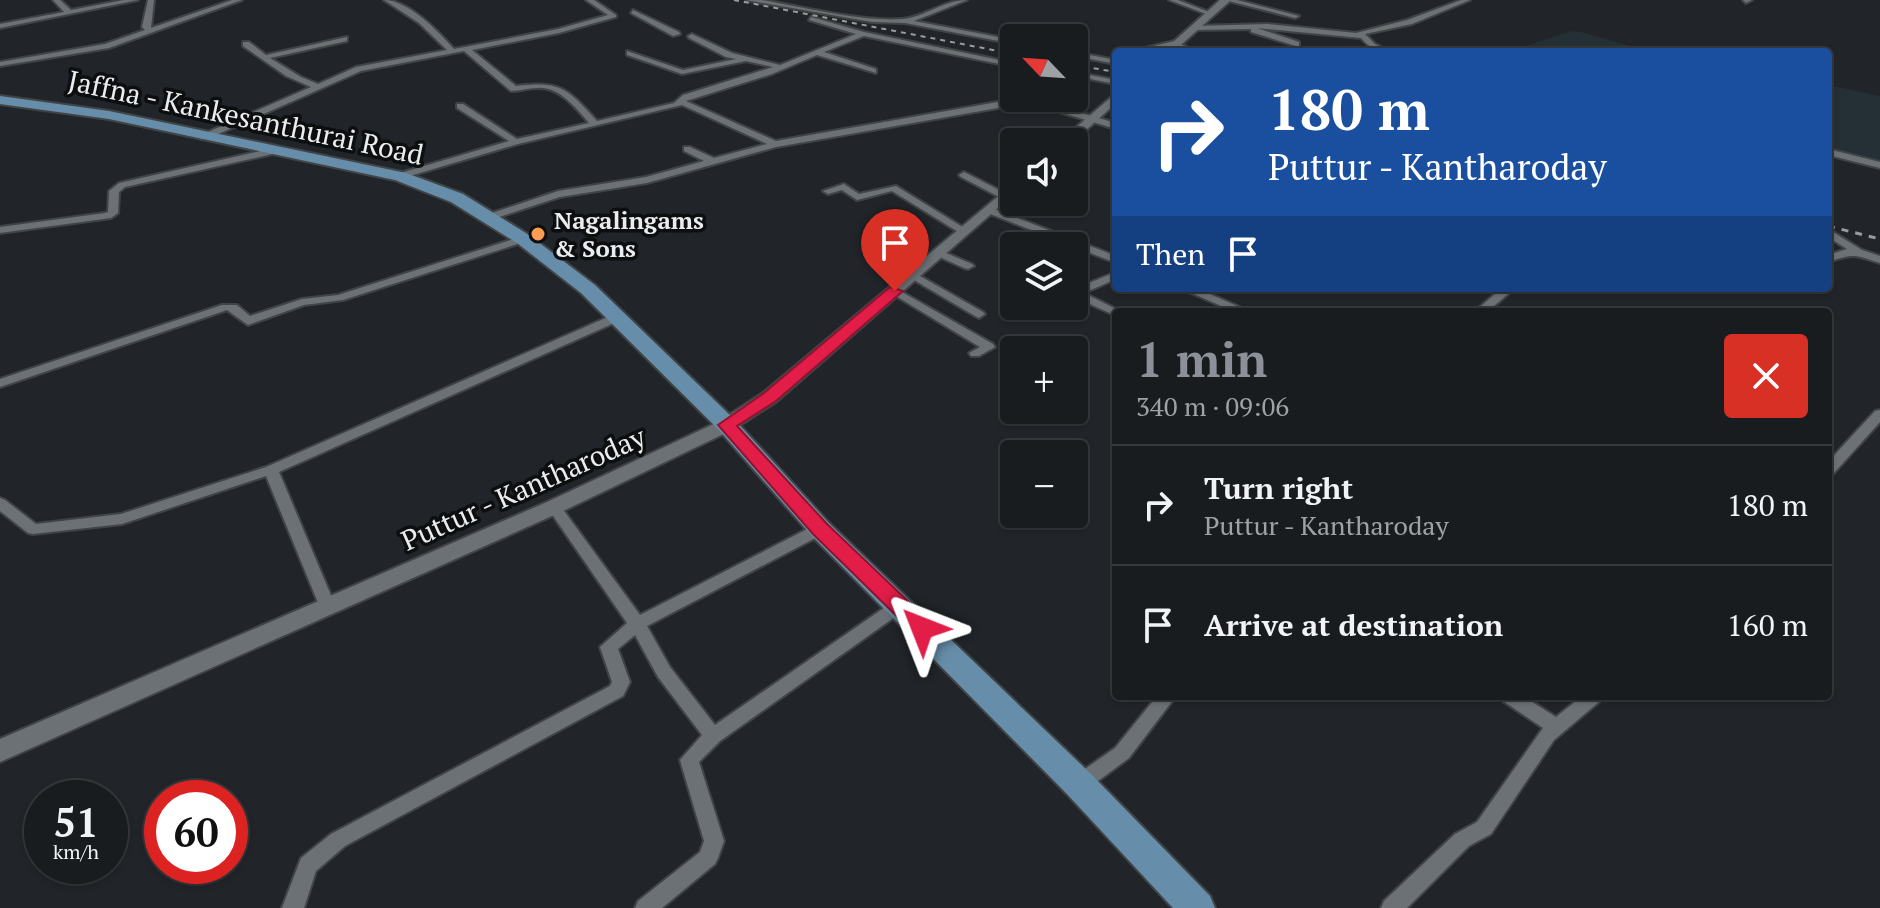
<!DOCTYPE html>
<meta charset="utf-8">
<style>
:root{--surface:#191c1f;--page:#26292c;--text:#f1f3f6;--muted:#9fa1a4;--line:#373a3d;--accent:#8c9099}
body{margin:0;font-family:"PT Serif",serif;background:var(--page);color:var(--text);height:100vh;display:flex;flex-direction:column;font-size:30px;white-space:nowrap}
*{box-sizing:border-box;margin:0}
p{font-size:26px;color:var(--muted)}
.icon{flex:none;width:44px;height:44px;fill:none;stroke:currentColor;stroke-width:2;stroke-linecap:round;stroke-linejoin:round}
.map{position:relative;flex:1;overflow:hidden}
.details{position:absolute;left:1112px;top:308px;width:720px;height:392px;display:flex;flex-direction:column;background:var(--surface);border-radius:8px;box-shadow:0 2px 6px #0004,0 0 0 2px var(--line)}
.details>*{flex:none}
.hud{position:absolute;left:1112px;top:48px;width:720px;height:244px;border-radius:8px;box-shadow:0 2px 6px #0004,0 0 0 2px var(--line);background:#1a4fa0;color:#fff;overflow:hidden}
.needle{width:52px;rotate:295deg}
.tools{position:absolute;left:1000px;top:24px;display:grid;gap:16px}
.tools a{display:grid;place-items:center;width:88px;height:88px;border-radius:8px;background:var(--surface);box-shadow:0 2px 6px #0004,0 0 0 2px var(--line);font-size:40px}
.speed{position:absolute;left:24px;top:780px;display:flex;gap:16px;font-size:40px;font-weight:700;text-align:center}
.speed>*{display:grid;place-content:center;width:104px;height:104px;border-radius:50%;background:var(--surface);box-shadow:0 2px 6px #0004,0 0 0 2px var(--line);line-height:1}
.speed small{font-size:20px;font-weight:400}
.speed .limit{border:12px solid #d22;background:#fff;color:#111}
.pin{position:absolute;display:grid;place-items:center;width:68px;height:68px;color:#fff;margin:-82px -34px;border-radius:50% 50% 50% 0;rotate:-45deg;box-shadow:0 0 8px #0007}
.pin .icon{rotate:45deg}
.me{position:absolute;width:88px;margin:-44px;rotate:315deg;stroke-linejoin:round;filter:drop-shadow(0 0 6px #0008)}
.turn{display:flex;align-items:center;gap:28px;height:168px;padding:0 24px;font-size:36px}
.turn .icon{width:104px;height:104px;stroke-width:2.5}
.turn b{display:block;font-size:56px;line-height:68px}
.then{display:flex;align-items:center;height:76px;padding:0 24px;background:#0003;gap:16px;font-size:30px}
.round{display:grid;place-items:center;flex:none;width:84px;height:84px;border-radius:8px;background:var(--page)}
.headline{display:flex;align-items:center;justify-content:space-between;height:136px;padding:0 24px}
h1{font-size:48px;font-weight:800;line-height:60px;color:var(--accent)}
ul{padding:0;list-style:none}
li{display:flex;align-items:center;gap:24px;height:120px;padding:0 24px;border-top:2px solid var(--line)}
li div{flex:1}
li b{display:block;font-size:30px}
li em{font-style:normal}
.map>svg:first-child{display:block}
.built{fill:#252f36}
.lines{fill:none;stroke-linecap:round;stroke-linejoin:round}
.minor-casing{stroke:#404446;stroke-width:4}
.secondary-casing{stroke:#404446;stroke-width:4}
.primary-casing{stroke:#404446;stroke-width:4}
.minor{fill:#6c7175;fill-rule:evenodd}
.secondary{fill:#6c7175;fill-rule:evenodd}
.primary{fill:#668da9;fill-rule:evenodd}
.rail-far1{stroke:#999c9f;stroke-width:2;stroke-dasharray:5 5;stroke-linecap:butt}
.rail{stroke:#999c9f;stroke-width:3;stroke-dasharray:7 7;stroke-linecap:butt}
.route{fill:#e11d48;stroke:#92132f;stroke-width:2}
.poi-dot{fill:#fc9d53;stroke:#0c0e0f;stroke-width:3}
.labels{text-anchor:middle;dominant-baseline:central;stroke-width:7;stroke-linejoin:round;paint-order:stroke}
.far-poi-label{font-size:24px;font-weight:bold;fill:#eaedef;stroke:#0c0e0f;text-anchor:start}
.street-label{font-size:28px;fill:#eaedef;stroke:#0c0e0f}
</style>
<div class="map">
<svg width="1880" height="908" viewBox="0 0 1880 908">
<rect width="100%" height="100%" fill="#212529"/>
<g class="built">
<polygon points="1572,31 1581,32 1651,52 1548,52 1525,46"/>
<polygon points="1828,85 1880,96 1880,165 1828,152"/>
</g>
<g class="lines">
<defs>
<g id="minor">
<polygon points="53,0 60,0 71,10 124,0 138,0 0,28 0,24 64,12"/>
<polygon points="148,0 154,0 151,28 232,0 242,0 109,48 0,66 0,62 105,44 145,30 142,27"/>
<path d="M384 0C408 0 438 31 454 49L558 29 608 15 586 0H594L616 15V17L559 33 472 50 516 86C561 81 567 88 597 121L674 103 683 95 773 67 746 61 682 74 627 55V51L683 70 736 59 726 57 689 38 688 36 692 34 732 53 780 65 856 34 809 20 811 17 864 32 1014 63V67L864 36 824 52 876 69V73L817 55 772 74 686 101 776 141 1015 99 1036 100 1116 123V129L1036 105H1015L776 147 647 183 560 197 490 220 485 217 486 215 558 191 646 177 704 161 684 151V147H690L714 158 767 144 682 105 518 144 403 178H397V174L509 141 457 108V104H463L517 139 589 123C576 108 559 86 537 88 528 88 520 91 511 91L464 51 361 71 207 139H201V135L311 87 286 76 243 46V42H249L266 55 347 37V41L270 58 301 77 318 84 356 67 447 50 419 23Z"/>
<path d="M746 0H762C803 7 862 22 903 19 925 17 944 0 967 0L914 21 1014 40V44L905 23 872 22Z"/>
<polygon points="1169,0 1178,0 1214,14 1209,15"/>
<polygon points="1225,0 1237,0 1299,16 1295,18"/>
<path d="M1461 0H1470L1412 24 1365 34 1375 44 1391 52C1377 52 1370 48 1361 38L1257 28 1299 42V46H1296L1251 32V29L1194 30 1190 28 1194 26 1268 24 1356 33 1407 20Z"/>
<polygon points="1743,0 1752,0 1746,3"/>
<polygon points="633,10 679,32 680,34 673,36 631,13"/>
<path d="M1179 40 1183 42 1180 44 1199 52C1188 52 1177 46 1167 47 1154 48 1142 52 1128 52Z"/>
<polygon points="1074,52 1116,60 1116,64 1074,56"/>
<polygon points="1074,72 1116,80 1116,84 1074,76"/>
<polygon points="274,148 279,151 277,153 125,187 119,192 118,213 111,218 0,233 0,227 105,213 108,212 109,191 119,183"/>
<polygon points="1828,149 1880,162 1880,168 1828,155"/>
<polygon points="964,172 1007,194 1009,196 1001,198 961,177 959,175"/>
<polygon points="844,184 859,194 896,186 969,231 964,234 960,233 892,191 857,200 842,190 828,194 823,191"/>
<polygon points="989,207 1116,256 1116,263 985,212 984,210"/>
<path d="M1828 229 1862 250 1880 256V263C1854 255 1855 253 1828 262V255L1847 249 1828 237Z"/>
<polygon points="523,236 527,237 527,241 343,300 304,305 248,325 227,310 0,387 0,379 222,305 237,305 250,316 302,299 338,295"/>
<polygon points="939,250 972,264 974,266 968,269 964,268 935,255 935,251"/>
<polygon points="913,272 983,312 985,314 979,318 975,316 909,277 907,275"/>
<polygon points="1116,272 1116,279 1084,293 1122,312 1116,312 1116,316 1112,314 1074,297 1074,289"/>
<polygon points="895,288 993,344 995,347 979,356 971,356 969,353 980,347 891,293 891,289"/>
<polygon points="1180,288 1196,288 1251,312 1235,312"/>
<polygon points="1502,288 1515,288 1487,312 1474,312"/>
<polygon points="617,313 623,317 621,320 279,472 335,605 333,609 321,609 319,605 266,476 122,524 33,534 28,533 0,511 0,498 5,500 36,524 121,514 266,467"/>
<polygon points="1880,410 1880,422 1833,474 1828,475 1828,462 1875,411"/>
<polygon points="554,502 559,504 640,615 815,525 825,525 828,529 825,533 647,626 670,667 715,725 894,601 906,601 908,605 906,609 720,741 699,762 724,841 718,858 715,864 662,908 635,908 638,901 700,852 704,841 680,760 702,735 658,677 635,635 618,649 630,682 623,696 345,846 316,871 304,908 282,908 301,858 331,834 610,686 612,682 600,647 627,623 547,507"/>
<polygon points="1157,696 1176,696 1129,758 1086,790 1079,792 1072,790 1069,784 1072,778 1115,748"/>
<polygon points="1500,696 1523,696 1556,717 1582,696 1603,696 1600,701 1554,740 1491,834 1469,846 1407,908 1381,908 1384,901 1455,834 1477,822 1543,728 1503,701"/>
</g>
<g id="secondary">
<polygon points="1220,0 1231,0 1173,52 1162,52"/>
<polygon points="1116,93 1116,103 1073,142 1059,142"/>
<polygon points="1014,183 1014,194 777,401 734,429 561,512 0,762 0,739 547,502 720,421 763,393"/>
</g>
<polygon id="primary" points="0,96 109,111 406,173 463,194 529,235 595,285 735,420 829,523 1091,774 1210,896 1215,908 1173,908 1067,794 811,535 719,430 581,293 517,243 451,202 395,180 109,119 0,104"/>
</defs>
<use href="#minor" class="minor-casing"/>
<use href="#secondary" class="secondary-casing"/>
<use href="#primary" class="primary-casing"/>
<use href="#minor" class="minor"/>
<use href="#secondary" class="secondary"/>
<use href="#primary" class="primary"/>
<g class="rail-far1">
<polyline points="734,0 1014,54"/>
<polyline points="1074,65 1116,72"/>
</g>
<polyline class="rail" points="1828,226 1880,239"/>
</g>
<polygon class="route" points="890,287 903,291 776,401 737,426 827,524 930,622 933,628 930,633 914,633 813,534 718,425 764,393"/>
<circle class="poi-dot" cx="538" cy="234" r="8"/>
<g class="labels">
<g class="far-poi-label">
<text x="554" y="220">Nagalingams<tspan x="554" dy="28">&amp; Sons</tspan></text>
</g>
<g class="street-label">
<text transform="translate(246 117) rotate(12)">Jaffna - Kankesanthurai Road</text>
<text transform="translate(523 488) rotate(-24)">Puttur - Kantharoday</text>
</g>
</g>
</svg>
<div class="tools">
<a><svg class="needle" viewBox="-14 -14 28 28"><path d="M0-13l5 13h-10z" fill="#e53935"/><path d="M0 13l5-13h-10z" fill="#9fa1a4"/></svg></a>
<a><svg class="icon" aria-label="sound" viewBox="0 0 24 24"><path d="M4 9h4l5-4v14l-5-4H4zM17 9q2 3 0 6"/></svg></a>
<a><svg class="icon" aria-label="layers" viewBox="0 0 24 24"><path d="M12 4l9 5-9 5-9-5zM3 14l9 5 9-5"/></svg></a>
<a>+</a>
<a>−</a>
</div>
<div class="speed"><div>51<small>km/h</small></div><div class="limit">60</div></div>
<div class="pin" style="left:895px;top:291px;background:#d93025"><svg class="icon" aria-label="arrive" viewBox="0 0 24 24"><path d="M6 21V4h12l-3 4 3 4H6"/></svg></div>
<svg class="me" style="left:922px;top:628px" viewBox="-20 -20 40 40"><path d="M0-17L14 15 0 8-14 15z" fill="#e11d48" stroke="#fff" stroke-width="4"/></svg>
<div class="hud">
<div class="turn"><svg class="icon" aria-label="right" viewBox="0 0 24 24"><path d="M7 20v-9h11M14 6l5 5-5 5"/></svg><div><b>180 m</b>Puttur - Kantharoday</div></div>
<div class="then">Then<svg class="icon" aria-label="arrive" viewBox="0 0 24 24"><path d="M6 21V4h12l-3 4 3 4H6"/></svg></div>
</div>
<section class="details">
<div class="headline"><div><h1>1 min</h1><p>340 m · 09:06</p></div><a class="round" style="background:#d93025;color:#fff"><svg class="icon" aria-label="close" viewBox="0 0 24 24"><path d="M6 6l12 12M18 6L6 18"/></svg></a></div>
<ul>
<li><svg class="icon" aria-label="right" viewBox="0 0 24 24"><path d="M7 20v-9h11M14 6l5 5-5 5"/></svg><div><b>Turn right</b><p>Puttur - Kantharoday</p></div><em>180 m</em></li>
<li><svg class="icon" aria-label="arrive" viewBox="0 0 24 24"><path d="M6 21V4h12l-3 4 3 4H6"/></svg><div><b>Arrive at destination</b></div><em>160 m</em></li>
</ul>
</section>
</div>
